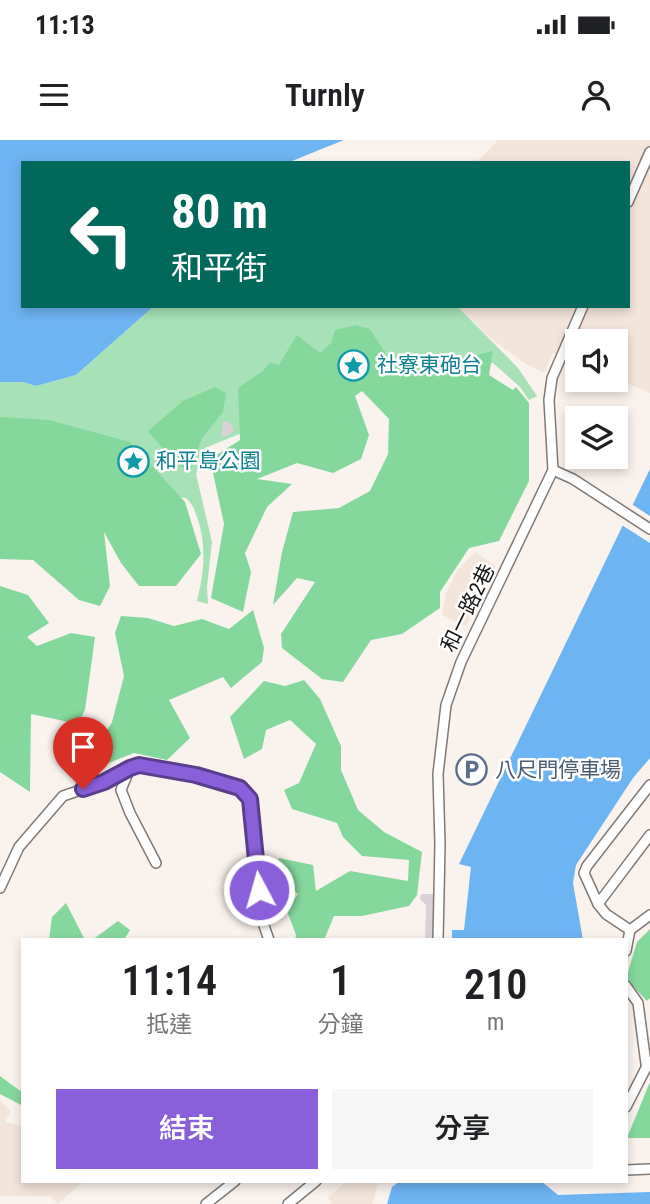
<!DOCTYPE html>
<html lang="zh-TW">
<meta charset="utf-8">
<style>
:root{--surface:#fff;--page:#f6f6f6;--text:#202124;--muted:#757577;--accent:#8a5fd9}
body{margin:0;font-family:"Roboto Condensed","Noto Sans TC",sans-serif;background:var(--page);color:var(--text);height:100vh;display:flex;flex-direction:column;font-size:26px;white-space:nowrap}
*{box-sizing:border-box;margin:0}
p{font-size:23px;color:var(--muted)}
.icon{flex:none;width:38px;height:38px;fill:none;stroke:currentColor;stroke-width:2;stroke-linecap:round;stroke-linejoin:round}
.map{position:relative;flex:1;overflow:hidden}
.panel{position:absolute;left:21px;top:798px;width:607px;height:245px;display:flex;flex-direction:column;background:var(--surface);border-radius:0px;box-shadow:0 4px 10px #0003}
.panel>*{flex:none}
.top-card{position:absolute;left:21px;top:21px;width:609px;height:147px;border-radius:0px;box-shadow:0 4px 10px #0003;background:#00695c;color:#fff;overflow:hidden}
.fabs{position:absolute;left:565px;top:189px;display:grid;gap:14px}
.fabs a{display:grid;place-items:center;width:63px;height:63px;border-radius:0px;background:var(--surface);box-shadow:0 4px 10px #0003;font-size:35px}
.pin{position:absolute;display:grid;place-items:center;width:60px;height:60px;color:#fff;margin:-72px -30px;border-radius:50% 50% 50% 0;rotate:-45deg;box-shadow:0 0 7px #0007}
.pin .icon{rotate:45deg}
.me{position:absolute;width:77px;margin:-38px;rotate:354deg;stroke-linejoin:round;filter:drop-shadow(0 0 5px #0008)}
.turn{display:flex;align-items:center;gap:24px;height:147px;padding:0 35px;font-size:32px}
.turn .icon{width:91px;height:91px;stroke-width:2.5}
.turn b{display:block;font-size:49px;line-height:60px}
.eta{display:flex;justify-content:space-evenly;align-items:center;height:119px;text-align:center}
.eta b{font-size:42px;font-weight:600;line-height:49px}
.button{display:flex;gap:14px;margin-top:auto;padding:14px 35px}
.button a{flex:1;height:80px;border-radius:0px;background:var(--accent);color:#fff;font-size:28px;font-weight:600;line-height:80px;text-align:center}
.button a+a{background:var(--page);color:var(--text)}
.status{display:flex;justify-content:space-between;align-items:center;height:49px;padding:0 35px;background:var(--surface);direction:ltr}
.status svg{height:19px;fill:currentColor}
header{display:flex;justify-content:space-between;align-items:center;height:91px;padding:0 35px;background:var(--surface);font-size:32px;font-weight:600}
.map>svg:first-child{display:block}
.built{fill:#f4e5db}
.green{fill:#a6e2b5}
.forest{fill:#85d89c}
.water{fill:#6db4f3}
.pier{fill:#faf2ed}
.building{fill:#dad2d6}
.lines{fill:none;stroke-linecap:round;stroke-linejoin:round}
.street-casing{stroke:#807975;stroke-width:12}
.street{stroke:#fff;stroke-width:9}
.route-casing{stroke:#5a3e8d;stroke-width:18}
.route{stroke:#8a5fd9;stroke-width:12}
.labels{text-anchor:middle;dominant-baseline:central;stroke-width:5;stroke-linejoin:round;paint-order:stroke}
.culture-label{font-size:21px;fill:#0d838f;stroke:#fff;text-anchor:start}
.street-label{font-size:21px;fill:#171513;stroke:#fff}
.service-label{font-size:21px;fill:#4e5e75;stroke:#fff;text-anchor:start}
</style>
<div class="status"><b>11:13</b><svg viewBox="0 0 49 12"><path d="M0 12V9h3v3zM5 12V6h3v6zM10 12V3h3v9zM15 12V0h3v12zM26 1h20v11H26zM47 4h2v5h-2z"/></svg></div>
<header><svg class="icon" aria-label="menu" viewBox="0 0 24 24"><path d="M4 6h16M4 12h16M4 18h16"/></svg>Turnly<svg class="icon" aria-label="person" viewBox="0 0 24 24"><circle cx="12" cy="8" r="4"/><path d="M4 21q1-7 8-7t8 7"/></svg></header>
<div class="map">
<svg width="650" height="1064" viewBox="0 0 650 1064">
<rect width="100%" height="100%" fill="#faf2ed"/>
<g class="built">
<polygon points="498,0 650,0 650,253 616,239 616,201 578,201 577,223 553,213 544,233 526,224 491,199 458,166 628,166 628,23 476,23"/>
<polygon points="475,412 496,426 466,486 442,475 446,453 457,431"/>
<polygon points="0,961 11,971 5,982 23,986 23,1041 81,1041 81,1043 58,1064 49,1056 0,1056"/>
<polygon points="347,1041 379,1041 372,1064 332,1064 328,1057"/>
</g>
<path class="green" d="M154 166H457L518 228 537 256 529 260 520 247 493 223 476 221 375 235 281 277 205 308 196 334 212 402 207 447 208 464 197 461C204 432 207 406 197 377 194 369 193 364 186 358L68 344 0 299V242H23L36 246 76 235Z"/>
<g class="forest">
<polygon points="356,185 370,189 394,227 451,221 493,211 489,235 513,250 516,247 529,263 529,341 499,401 469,408 440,452 440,468 402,494 371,500 343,542 322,539 282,508 281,494 315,442 297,438 273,465 282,412 293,372 339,368 370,351 388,314 389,279 362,251 355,256 369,295 361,319 333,333 297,323 257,339 292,344 267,367 245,413 251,432 243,472 211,458 224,384 210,319 240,300 238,248 263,231 270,222 279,225 297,195 320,213 331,203 335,190"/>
<polygon points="215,247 226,253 223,272 202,298 190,332 175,323 148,291 183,261"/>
<polygon points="0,277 49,280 130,302 185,362 201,414 176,446 139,446 121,423 104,392 110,446 100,466 79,460 33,420 0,419"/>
<polygon points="0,446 28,455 49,483 27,497 37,506 71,493 95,497 85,570 78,584 31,574 30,652 0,632"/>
<polygon points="253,470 264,508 262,522 231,548 223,537 169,560 190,598 167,620 134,613 101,626 69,634 62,606 90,620 112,582 124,536 115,493 121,476 148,478 174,486 202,479 229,489"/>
<polygon points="304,540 320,559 341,606 341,630 358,670 384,692 422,712 417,755 409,766 362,776 334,776 324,800 295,800 296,795 287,771 298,754 274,737 279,718 313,725 316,751 350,731 408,741 409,720 362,716 343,697 337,683 292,669 284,650 299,643 316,604 290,580 266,590 262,609 244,619 230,577 264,541 285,546"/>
<polygon points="66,763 85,800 49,800 52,777"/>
<polygon points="118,781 130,790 124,800 92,800"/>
<polygon points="650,789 650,858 647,861 626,839 637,802"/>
<polygon points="0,936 23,953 23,966 0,954"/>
<polygon points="650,942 650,998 627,998 647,949"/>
</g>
<g class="water">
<polygon points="0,0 344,0 287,23 23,23 23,166 154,166 76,235 36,246 23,242 0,242"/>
<polygon points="650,329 650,618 633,638 576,725 573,743 583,800 452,800 452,790 464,790 471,727 459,724"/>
<polygon points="400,1041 541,1041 558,1055 650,1052 650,1064 387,1064 392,1047"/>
</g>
<polygon class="pier" points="630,363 650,376 650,403 620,384"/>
<g class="building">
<polygon points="223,281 228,282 233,287 233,292 227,296 221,296"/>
<polygon points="421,754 434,754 433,800 425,800 426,765 420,759"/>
</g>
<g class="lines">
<defs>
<g id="street">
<polyline points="628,62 650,12"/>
<polyline points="553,330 573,339 650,389"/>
<polyline points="130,628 121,650 130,673 156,723"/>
<polyline points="0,748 19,707 63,656 104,642 130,628 139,625 196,635 240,648 250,658 261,777 269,800"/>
<polyline points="598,764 650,695"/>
<polyline points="630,790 650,775"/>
<polyline points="438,800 440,704 438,634 446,565 461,522 553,330 549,260 552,238 583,166"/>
<polyline points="626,811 630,790 606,774 598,764 584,733 587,726 650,645"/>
<polyline points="626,846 638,863 646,924"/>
<polyline points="626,967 649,922"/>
<polyline points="626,1030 650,1029"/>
<polyline points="206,1064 235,1041"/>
<polyline points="288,1064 316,1041"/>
</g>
</defs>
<use href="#street" class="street-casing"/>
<use href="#street" class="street"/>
</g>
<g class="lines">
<defs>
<polyline id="route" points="83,649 104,642 130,628 139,625 196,635 240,648 250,659 259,750"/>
</defs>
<use href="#route" class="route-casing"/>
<use href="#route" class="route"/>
</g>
<defs>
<symbol id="sight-ring" viewBox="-11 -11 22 22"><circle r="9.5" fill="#fff" stroke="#0f9aa8" stroke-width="1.5"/><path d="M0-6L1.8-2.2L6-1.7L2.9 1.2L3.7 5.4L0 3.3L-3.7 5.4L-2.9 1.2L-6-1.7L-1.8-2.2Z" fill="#0f9aa8"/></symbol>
<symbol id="parking-ring" viewBox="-11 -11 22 22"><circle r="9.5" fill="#fff" stroke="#5c6f8a" stroke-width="1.5"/><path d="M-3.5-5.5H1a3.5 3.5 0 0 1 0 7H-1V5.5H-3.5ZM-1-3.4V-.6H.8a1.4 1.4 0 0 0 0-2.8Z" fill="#5c6f8a"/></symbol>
</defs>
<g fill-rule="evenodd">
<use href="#sight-ring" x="336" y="208" width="35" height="35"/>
<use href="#sight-ring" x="116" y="304" width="35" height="35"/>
<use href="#parking-ring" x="454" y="612" width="35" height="35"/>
</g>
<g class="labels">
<g class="culture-label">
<text x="377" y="225">社寮東砲台</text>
<text x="156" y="321">和平島公園</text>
</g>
<g class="street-label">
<text transform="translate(468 468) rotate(-64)">和一路2巷</text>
</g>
<g class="service-label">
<text x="495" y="630">八尺門停車場</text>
</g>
</g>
</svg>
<div class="fabs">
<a><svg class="icon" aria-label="sound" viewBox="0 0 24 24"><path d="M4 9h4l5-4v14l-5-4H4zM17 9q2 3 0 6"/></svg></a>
<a><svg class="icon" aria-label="layers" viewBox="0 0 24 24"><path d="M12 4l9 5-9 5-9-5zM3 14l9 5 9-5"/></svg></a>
</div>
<div class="pin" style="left:83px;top:649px;background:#d93025"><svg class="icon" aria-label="arrive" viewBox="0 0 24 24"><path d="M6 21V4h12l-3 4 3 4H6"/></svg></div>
<svg class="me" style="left:259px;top:750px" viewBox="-20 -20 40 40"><circle r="17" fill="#8a5fd9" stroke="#fff" stroke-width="3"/><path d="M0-11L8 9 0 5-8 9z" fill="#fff"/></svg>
<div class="top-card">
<div class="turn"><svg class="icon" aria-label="left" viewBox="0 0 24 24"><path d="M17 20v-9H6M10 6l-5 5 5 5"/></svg><div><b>80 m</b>和平街</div></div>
</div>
<section class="panel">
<div class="eta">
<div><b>11:14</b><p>抵達</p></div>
<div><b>1</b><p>分鐘</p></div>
<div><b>210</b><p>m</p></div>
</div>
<div class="button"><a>結束</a><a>分享</a></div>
</section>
</div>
